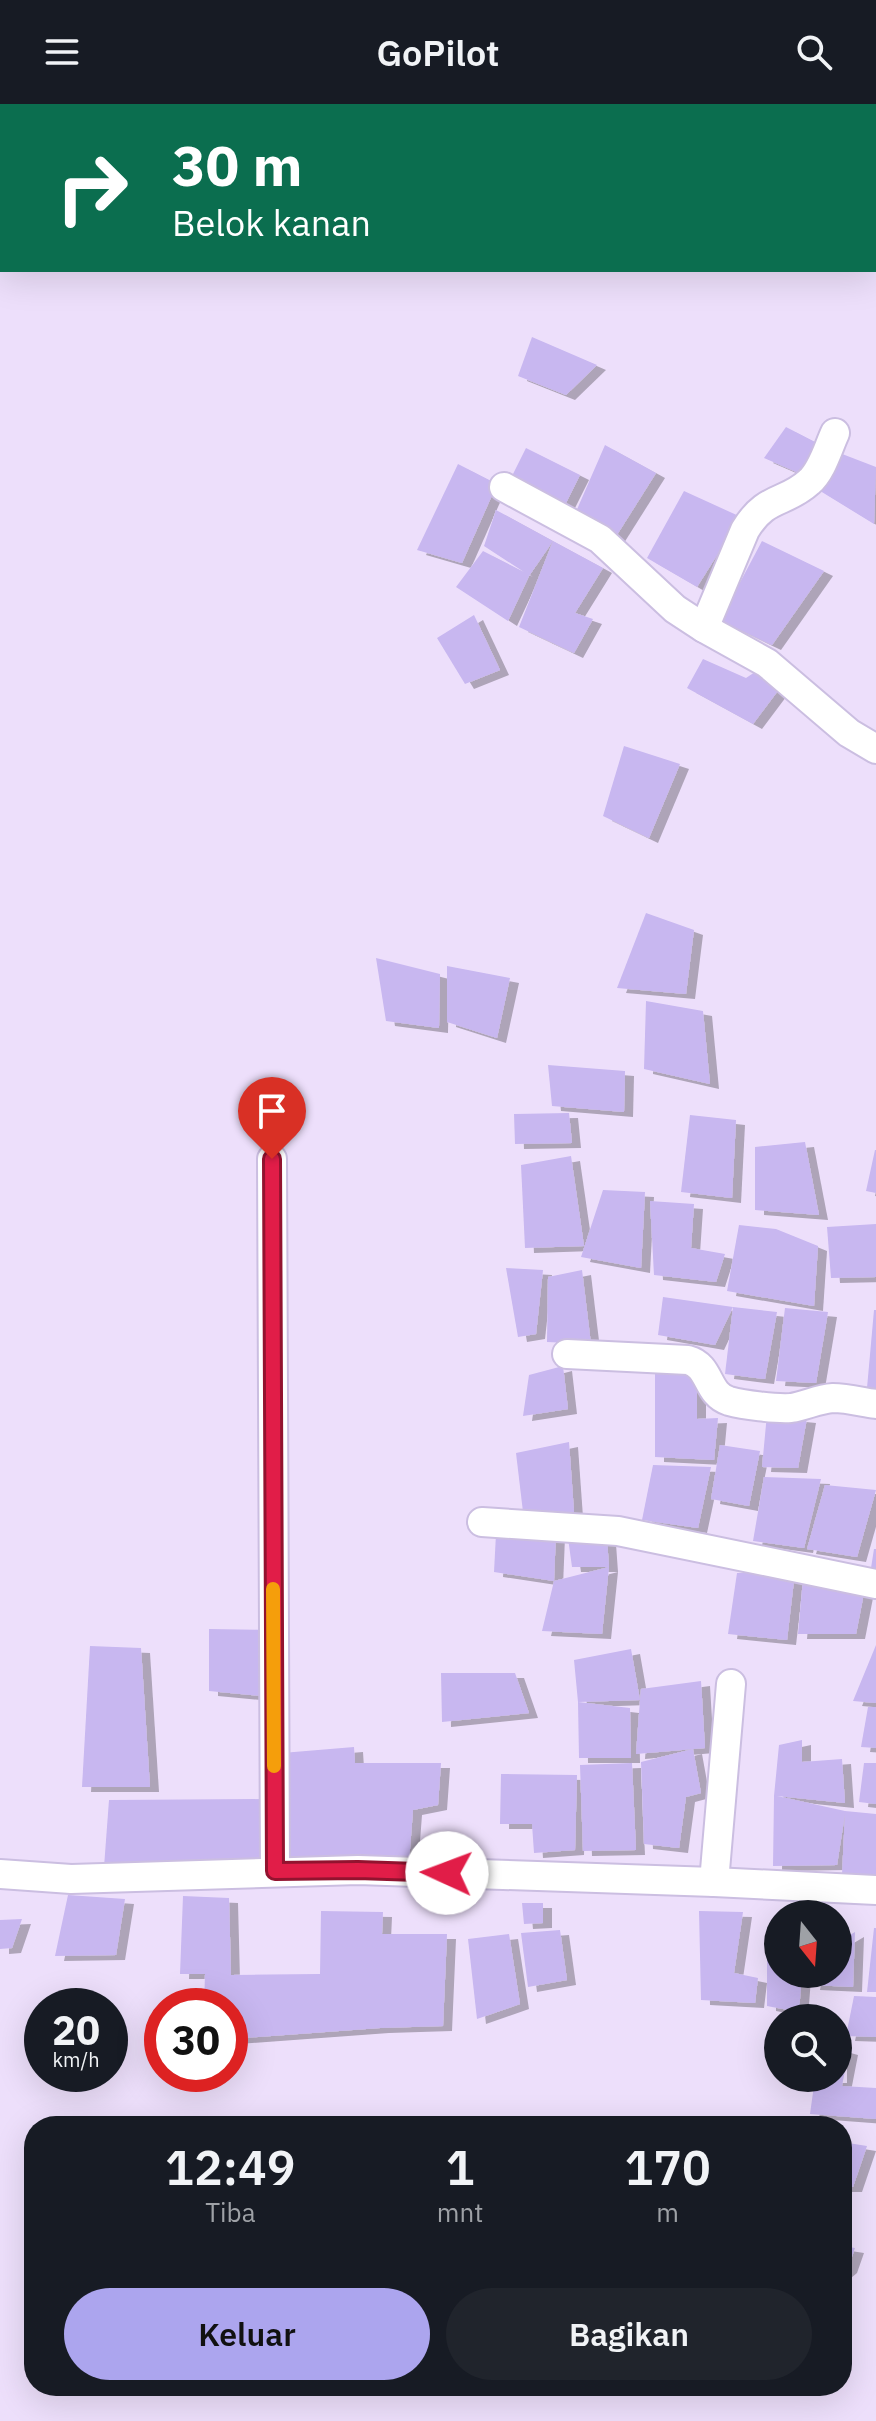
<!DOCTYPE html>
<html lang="id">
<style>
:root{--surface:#171b24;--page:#20242c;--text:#f1f3f6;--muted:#9ea1a6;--accent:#aca5ee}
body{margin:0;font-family:"IBM Plex Sans",sans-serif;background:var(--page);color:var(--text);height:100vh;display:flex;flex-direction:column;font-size:30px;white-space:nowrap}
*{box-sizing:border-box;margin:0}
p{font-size:26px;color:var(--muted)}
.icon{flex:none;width:44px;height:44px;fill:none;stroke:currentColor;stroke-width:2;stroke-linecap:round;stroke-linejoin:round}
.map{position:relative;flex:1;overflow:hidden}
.details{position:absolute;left:24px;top:2012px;width:828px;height:280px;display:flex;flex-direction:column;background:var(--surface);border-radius:32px;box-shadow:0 8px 32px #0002}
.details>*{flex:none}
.top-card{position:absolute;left:0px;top:0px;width:876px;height:168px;box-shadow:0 8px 32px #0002;background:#0b6e4f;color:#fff;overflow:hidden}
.needle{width:52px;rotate:163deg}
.fabs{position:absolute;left:764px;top:1796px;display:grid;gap:16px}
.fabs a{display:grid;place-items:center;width:88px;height:88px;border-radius:50%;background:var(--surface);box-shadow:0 8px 32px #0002;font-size:40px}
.speed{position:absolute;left:24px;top:1884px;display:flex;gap:16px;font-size:40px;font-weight:700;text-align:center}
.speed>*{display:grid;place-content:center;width:104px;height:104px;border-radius:50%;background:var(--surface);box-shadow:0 8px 32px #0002;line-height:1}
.speed small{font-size:20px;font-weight:400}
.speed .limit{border:12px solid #d22;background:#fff;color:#111}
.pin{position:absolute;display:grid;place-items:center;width:68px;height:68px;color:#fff;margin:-82px -34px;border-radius:50% 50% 50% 0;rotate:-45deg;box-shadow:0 0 8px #0007}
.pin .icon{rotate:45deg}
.me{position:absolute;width:88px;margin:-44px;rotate:272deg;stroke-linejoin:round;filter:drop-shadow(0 0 6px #0008)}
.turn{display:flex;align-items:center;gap:28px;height:168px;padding:0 40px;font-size:36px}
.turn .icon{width:104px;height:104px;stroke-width:2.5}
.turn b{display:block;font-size:56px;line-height:68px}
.eta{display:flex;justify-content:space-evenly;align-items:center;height:136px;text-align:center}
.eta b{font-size:48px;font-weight:600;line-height:56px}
.action{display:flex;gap:16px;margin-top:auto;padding:16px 40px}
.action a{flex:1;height:92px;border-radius:48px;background:var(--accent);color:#111;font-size:32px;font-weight:600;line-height:92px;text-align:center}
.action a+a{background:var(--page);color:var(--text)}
header{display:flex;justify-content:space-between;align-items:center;height:104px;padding:0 40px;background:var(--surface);font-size:36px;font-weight:600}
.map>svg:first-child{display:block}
.building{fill:#c8b7f0;filter:url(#shadow)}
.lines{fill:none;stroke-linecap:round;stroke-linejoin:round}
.street-casing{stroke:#cbbee1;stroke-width:32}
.street{stroke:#fff;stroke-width:28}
.route-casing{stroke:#92132f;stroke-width:20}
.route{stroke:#e11d48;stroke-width:14}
.slow{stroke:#f59e0b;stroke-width:14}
</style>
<header><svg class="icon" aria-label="menu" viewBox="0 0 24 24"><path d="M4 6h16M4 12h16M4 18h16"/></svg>GoPilot<svg class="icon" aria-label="search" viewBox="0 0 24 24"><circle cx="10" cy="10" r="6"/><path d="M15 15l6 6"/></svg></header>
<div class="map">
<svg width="876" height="2317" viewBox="0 0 876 2317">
<defs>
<filter id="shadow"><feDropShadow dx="9" dy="5" stdDeviation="0" flood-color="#0004"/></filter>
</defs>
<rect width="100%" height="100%" fill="#eddffb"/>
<g class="building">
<polygon points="532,233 597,261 566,291 518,272"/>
<polygon points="786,323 817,339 801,370 764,354"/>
<polygon points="605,341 656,369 615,434 575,410"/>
<polygon points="526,344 580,371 564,403 510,376"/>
<polygon points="837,348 876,363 874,420 817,385"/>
<polygon points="458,360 497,380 462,459 417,446"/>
<polygon points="684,387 741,413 697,483 647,454"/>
<polygon points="496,406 553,437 529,472 508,517 456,483 483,447 524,468 484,442"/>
<polygon points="553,437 603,464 575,509 593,515 574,549 519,523"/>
<polygon points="762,437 824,467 772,541 720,516"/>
<polygon points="474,511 500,566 465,580 437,534"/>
<polygon points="703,555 746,574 758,566 780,584 753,620 687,584"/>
<polygon points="624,642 680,660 649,734 603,712"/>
<polygon points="646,809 694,826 686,890 617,884"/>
<polygon points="376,854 440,870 439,924 386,917"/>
<polygon points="447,862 510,874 497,934 447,918"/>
<polygon points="646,897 703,907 710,980 644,965"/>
<polygon points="548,961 625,967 624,1008 552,1002"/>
<polygon points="569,1009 572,1039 515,1040 514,1010"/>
<polygon points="690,1011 736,1016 732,1094 681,1088"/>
<polygon points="805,1038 819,1111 755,1106 755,1043"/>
<polygon points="875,1046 876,1046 876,1089 866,1087"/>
<polygon points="571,1052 584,1142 525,1144 521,1061"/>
<polygon points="603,1086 645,1088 641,1164 581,1153"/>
<polygon points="650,1097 694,1100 691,1144 725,1150 716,1178 654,1171"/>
<polygon points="876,1120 876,1173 831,1174 827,1123"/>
<polygon points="739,1121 776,1125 818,1142 814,1202 727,1187"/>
<polygon points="506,1164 543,1166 536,1230 518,1233"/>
<polygon points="582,1166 591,1240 547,1238 548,1173"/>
<polygon points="663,1193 733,1203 715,1241 658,1231"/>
<polygon points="733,1203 777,1208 765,1275 725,1270"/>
<polygon points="785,1204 828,1208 816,1279 776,1277"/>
<polygon points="874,1206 876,1206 876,1285 867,1284"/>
<polygon points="563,1262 568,1305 523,1312 529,1271"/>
<polygon points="655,1266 697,1267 697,1315 718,1314 714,1356 655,1353"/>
<polygon points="767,1310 807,1314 798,1364 762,1363"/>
<polygon points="569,1338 574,1408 523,1408 516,1349"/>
<polygon points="720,1341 760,1347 749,1402 711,1395"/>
<polygon points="653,1361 711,1363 698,1424 642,1416"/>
<polygon points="764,1373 821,1375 804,1444 753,1437"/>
<polygon points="825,1381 876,1386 857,1453 807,1445"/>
<polygon points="556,1428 554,1477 494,1468 496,1430"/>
<polygon points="568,1434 607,1435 609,1463 602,1530 542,1527 554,1477 609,1463 572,1463"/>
<polygon points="874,1445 876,1445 876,1465 871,1464"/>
<polygon points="795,1468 787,1536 728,1530 737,1469"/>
<polygon points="803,1475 864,1489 856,1530 798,1530"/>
<polygon points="209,1525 273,1526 273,1593 209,1587"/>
<polygon points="876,1541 876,1599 853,1597"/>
<polygon points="90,1542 141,1544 150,1683 82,1683"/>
<polygon points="631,1545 640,1596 641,1585 701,1577 705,1644 636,1650 640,1596 578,1598 574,1556"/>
<polygon points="441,1569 515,1569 529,1609 442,1618"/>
<polygon points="578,1598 630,1604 631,1654 579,1654"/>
<polygon points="868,1603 876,1603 876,1644 861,1643"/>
<polygon points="802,1636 802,1658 842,1655 845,1699 777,1692 845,1707 876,1710 876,1776 842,1771 845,1710 837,1761 773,1762 774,1692 779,1641"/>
<polygon points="354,1643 355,1659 441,1659 438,1701 413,1706 409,1759 362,1750 289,1755 282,1649"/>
<polygon points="693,1645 701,1689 686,1693 679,1744 644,1740 641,1658"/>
<polygon points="632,1659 636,1746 583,1747 580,1661"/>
<polygon points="864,1659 876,1659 876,1700 859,1698"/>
<polygon points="501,1670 577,1671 575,1746 534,1749 532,1720 500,1720"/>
<polygon points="264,1695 266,1768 104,1763 109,1696"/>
<polygon points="68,1791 125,1795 116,1851 55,1852"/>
<polygon points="183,1792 229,1794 231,1871 320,1870 321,1807 383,1808 382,1830 447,1830 443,1922 380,1924 230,1935 230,1902 204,1902 205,1870 180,1870"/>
<polygon points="522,1799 543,1799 543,1819 524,1820"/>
<polygon points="699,1807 743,1808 734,1869 758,1874 755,1899 701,1896"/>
<polygon points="22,1815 12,1844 0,1845 0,1816"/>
<polygon points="767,1824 778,1825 778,1870 802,1870 799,1908 767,1902"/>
<polygon points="874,1824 876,1824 876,1888 867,1888"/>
<polygon points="560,1826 567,1876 528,1883 521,1829"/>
<polygon points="855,1828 853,1883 811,1881 813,1870 838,1870 838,1838"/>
<polygon points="509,1830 520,1900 477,1915 468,1835"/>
<polygon points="854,1892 876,1893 876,1933 846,1932"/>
<polygon points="838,1943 849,1946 842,1982 876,1984 876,2015 810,2010 815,1974 838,1974"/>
<polygon points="784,2017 810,2020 809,2022 783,2022"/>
<polygon points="842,2038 867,2042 853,2083 842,2083"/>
<polygon points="842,2142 855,2144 848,2164 842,2169"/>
</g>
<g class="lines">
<defs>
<g id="street">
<polyline points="504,383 600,435 675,505 704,524 767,559 849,629 876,645"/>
<path d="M704 524 745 426C766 391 785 400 809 378 822 367 828 344 835 329"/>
<polyline points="272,1055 275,1767"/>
<path d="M567 1250 688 1256C711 1262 706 1290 729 1297 744 1301 775 1305 791 1304 805 1302 818 1295 833 1294 847 1294 862 1298 876 1300"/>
<polyline points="482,1418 618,1427 876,1480"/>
<polyline points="0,1770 71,1775 358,1766 714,1778 876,1786"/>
<polyline points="714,1778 731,1580"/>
</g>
</defs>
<use href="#street" class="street-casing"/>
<use href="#street" class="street"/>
</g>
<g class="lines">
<defs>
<polyline id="route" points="272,1055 275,1767 358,1766 447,1769"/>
</defs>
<use href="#route" class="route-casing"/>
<use href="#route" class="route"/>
<polyline class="slow" points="273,1485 274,1662"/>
</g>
</svg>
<div class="fabs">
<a><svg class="needle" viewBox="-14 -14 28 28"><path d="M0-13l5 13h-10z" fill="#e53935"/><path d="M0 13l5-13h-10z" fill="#9ea1a6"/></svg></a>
<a><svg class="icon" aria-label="search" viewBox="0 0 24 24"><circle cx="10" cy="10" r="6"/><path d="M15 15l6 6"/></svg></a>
</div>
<div class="speed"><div>20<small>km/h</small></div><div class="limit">30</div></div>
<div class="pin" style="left:272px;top:1055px;background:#d93025"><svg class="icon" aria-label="arrive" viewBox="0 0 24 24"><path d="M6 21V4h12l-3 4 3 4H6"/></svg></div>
<svg class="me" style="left:447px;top:1769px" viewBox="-20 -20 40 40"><circle r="19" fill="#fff"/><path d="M0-13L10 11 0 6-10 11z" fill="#e11d48"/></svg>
<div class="top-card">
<div class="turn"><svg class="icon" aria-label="right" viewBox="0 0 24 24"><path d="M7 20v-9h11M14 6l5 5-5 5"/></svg><div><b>30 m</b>Belok kanan</div></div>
</div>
<section class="details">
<div class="eta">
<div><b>12:49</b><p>Tiba</p></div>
<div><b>1</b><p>mnt</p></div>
<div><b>170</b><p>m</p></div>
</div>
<div class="action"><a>Keluar</a><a>Bagikan</a></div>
</section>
</div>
